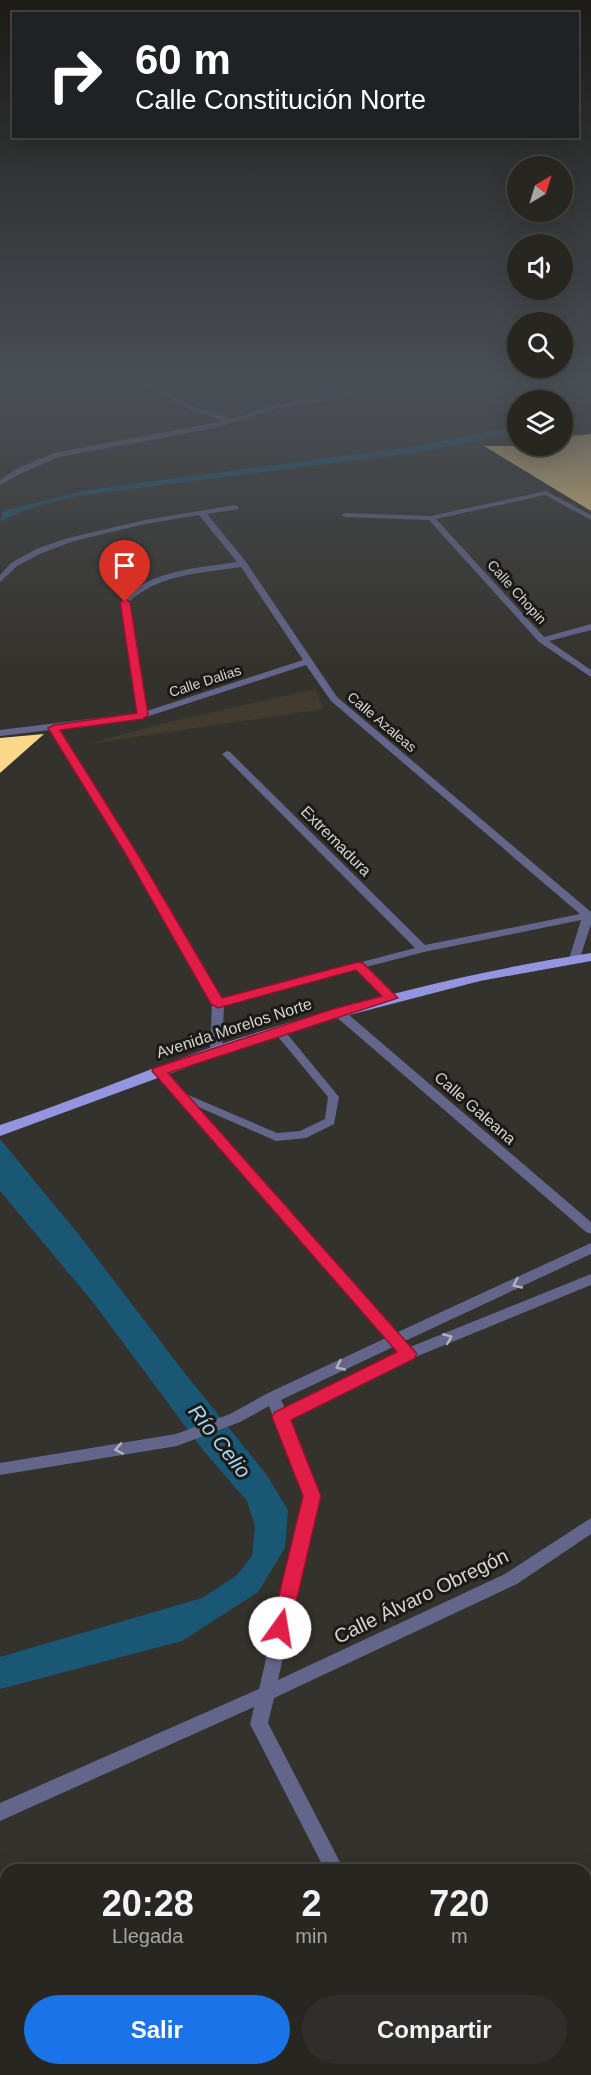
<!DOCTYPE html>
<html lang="es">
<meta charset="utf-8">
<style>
:root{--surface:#272621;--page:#2f2e2a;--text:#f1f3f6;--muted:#a4a5a5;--line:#43433f;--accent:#1a73e8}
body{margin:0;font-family:Helvetica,sans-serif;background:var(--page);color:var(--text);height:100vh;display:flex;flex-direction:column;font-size:22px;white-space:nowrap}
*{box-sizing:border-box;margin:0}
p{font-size:20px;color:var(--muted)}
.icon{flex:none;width:33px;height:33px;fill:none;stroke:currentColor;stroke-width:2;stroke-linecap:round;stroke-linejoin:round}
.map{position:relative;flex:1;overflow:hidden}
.sheet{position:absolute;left:0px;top:1864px;width:591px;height:212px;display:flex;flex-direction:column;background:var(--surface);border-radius:18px 18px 0 0;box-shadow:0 6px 24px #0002,0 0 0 2px var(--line)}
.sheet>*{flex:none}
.hud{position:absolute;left:12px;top:12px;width:567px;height:126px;border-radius:0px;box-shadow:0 6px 24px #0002,0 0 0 2px var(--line);background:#202124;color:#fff;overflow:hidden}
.needle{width:39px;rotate:38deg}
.fabs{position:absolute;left:507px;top:156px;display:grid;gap:12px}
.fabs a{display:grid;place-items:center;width:66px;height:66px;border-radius:50%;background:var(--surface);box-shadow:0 6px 24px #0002,0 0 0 2px var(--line);font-size:30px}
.pin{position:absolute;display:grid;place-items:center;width:51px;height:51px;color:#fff;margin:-62px -26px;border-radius:50% 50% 50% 0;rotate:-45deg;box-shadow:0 0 6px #0007}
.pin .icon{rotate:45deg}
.me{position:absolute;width:66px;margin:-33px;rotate:13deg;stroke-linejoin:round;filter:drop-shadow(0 0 4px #0008)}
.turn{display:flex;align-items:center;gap:21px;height:126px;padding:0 24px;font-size:27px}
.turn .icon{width:78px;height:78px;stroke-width:2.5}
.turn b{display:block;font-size:42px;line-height:51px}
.eta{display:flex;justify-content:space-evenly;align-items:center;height:102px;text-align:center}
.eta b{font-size:36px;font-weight:600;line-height:42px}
.cta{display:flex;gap:12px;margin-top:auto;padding:12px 24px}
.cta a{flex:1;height:69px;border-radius:36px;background:var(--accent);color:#fff;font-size:24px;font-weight:600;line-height:69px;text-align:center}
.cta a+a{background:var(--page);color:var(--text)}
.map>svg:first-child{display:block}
.built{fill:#413b30}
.water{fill:#1a5775}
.building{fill:#fad789}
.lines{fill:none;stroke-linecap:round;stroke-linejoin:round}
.lane{fill:#63658a;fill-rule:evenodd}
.street{fill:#63658a;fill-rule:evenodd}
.primary{fill:#9395e1;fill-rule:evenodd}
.oneway{stroke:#b4b3bb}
.route{fill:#e11d48;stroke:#92132f;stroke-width:1.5}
.labels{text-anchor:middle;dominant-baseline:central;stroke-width:6;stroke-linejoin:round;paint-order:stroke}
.far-street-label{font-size:14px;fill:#d6d4d0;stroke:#1b1a17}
.street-label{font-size:16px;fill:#d6d4d0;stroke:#1b1a17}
.near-street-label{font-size:20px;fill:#d6d4d0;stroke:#1b1a17}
.near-water-label{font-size:21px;font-style:italic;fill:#a5d6f2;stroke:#1b1a17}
</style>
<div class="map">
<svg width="591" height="2075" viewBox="0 0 591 2075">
<rect width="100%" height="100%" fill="#34322c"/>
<polygon class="built" points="315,689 324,709 88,744 160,724"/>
<g class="water">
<polygon points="517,425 517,433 419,452 78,496 37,506 0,521 3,511 87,490 417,446"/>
<polygon points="0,1139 80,1236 183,1371 266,1474 288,1510 285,1548 258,1592 182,1641 0,1689 0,1657 202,1598 236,1576 252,1556 255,1526 247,1501 203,1450 92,1301 0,1191"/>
</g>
<g class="building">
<polygon points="591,434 591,511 484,446 562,446 562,437"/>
<polygon points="44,734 0,773 0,738"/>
</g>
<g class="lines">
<polygon class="lane" points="279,1028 283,1029 339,1097 334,1124 306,1138 276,1141 178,1098 177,1096 178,1094 186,1094 277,1133 300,1131 325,1119 328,1097 275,1033 274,1031 275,1029"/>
<g class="street">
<polygon points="149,380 159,380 149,384 196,408 231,419 275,405 323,397 382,380 391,380 324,401 278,408 215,428 59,457 22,473 0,485 0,480 16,469 54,453 224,421 192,410 140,383"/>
<polygon points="546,491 591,515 591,520 545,495 436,519 544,637 591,624 591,630 549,641 591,670 591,677 539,642 429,520 345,517 341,515 345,513 431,516"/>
<path d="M235 505 239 507 238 509 207 514 246 562 337 697 591 912V924L579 961 575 962 569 959 581 920 424 952 366 967 396 996 398 998 396 1000H388L356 970 224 1005 222 1052 216 1056 212 1055 210 1052 212 1003 126 853 50 730 0 736V730L138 713 121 602C148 570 198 568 237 562L199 515 145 524 74 541 42 553 17 566 0 582V575L11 563 36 549 68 538 145 520ZM241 567 303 660 147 711 129 602C158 574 203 573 241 567ZM306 665 331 701 580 914 425 945 230 752 227 751 222 754 224 756 415 948 221 999 136 853 59 728 146 717Z"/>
<polygon points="338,1008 342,1009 591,1222 591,1234 586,1232 334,1015 332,1012 334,1009"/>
<path d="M159 1067 163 1068 398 1332 591 1243V1254L405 1341 410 1347 591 1274V1285L413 1358 289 1420 320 1496 278 1680 505 1574 591 1518V1534L517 1584 274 1698 268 1723 344 1870H325L250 1724 254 1707 0 1821V1803L259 1689 304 1496 269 1406 240 1422 177 1446 0 1475V1463L176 1434 230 1414 268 1393 386 1338 155 1074 153 1071 155 1068ZM393 1347 398 1352 285 1408 281 1400Z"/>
<polygon points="591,1897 591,1918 585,1920 585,1899"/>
<polygon points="387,2070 413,2070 411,2075 385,2075"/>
<polygon points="430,2070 451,2070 453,2075 432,2075"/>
</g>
<path class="primary" d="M591 953V961L480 981 322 1022 215 1057 0 1136V1125C69 1102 136 1074 204 1050 331 1007 459 974 591 953Z"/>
</g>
<defs><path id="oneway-chevron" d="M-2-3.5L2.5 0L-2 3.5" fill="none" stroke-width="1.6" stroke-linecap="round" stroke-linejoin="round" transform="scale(1.5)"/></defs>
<g class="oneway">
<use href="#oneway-chevron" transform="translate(517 1284) rotate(155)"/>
<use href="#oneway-chevron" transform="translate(448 1338) rotate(-22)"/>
<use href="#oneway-chevron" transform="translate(340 1366) rotate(155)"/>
<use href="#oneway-chevron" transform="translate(119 1449) rotate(171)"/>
</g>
<linearGradient id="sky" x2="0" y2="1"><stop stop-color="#1d1c18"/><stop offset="0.57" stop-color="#4a4f56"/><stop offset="1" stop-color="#4a4f56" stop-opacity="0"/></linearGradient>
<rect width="591" height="670" fill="url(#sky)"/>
<polygon class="route" points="125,599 130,602 148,715 143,719 60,730 137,853 222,998 358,962 363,963 398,998 168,1073 417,1354 414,1359 291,1420 321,1496 290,1628 287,1634 280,1636 274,1634 271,1628 303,1496 272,1417 275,1412 397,1352 152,1071 154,1068 333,1009 382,996 356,970 218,1008 211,1004 125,853 48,728 54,725 137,713 120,602"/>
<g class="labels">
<g class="far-street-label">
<text transform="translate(517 592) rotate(48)">Calle Chopin</text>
<text transform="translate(205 681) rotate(-18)">Calle Dalias</text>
<text transform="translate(382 722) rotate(40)">Calle Azaleas</text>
</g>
<g class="street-label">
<text transform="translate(336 841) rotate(45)">Extremadura</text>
<text transform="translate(234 1028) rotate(-18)">Avenida Morelos Norte</text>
<text transform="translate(475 1108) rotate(41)">Calle Galeana</text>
</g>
<g class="near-street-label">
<text transform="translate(421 1596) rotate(-26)">Calle Álvaro Obregón</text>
</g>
<g class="near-water-label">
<text transform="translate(220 1441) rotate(52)">Río Celio</text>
</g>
</g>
</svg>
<div class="fabs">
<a><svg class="needle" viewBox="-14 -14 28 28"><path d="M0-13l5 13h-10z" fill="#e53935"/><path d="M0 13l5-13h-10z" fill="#a4a5a5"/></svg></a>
<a><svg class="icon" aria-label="sound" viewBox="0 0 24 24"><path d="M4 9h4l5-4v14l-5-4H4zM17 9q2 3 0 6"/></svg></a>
<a><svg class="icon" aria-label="search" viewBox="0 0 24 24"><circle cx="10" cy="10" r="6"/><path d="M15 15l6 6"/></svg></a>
<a><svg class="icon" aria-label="layers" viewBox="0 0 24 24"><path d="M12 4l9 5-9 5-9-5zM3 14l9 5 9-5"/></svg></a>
</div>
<div class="pin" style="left:125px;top:602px;background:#d93025"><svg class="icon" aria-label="arrive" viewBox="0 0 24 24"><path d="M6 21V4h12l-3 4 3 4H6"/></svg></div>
<svg class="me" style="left:280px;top:1628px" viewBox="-20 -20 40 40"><circle r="19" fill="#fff"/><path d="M0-13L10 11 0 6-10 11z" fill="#e11d48"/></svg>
<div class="hud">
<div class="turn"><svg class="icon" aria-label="right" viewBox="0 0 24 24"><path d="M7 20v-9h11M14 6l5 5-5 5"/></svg><div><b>60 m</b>Calle Constitución Norte</div></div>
</div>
<section class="sheet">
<div class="eta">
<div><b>20:28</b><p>Llegada</p></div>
<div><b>2</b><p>min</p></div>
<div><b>720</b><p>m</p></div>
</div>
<div class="cta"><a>Salir</a><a>Compartir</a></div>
</section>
</div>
